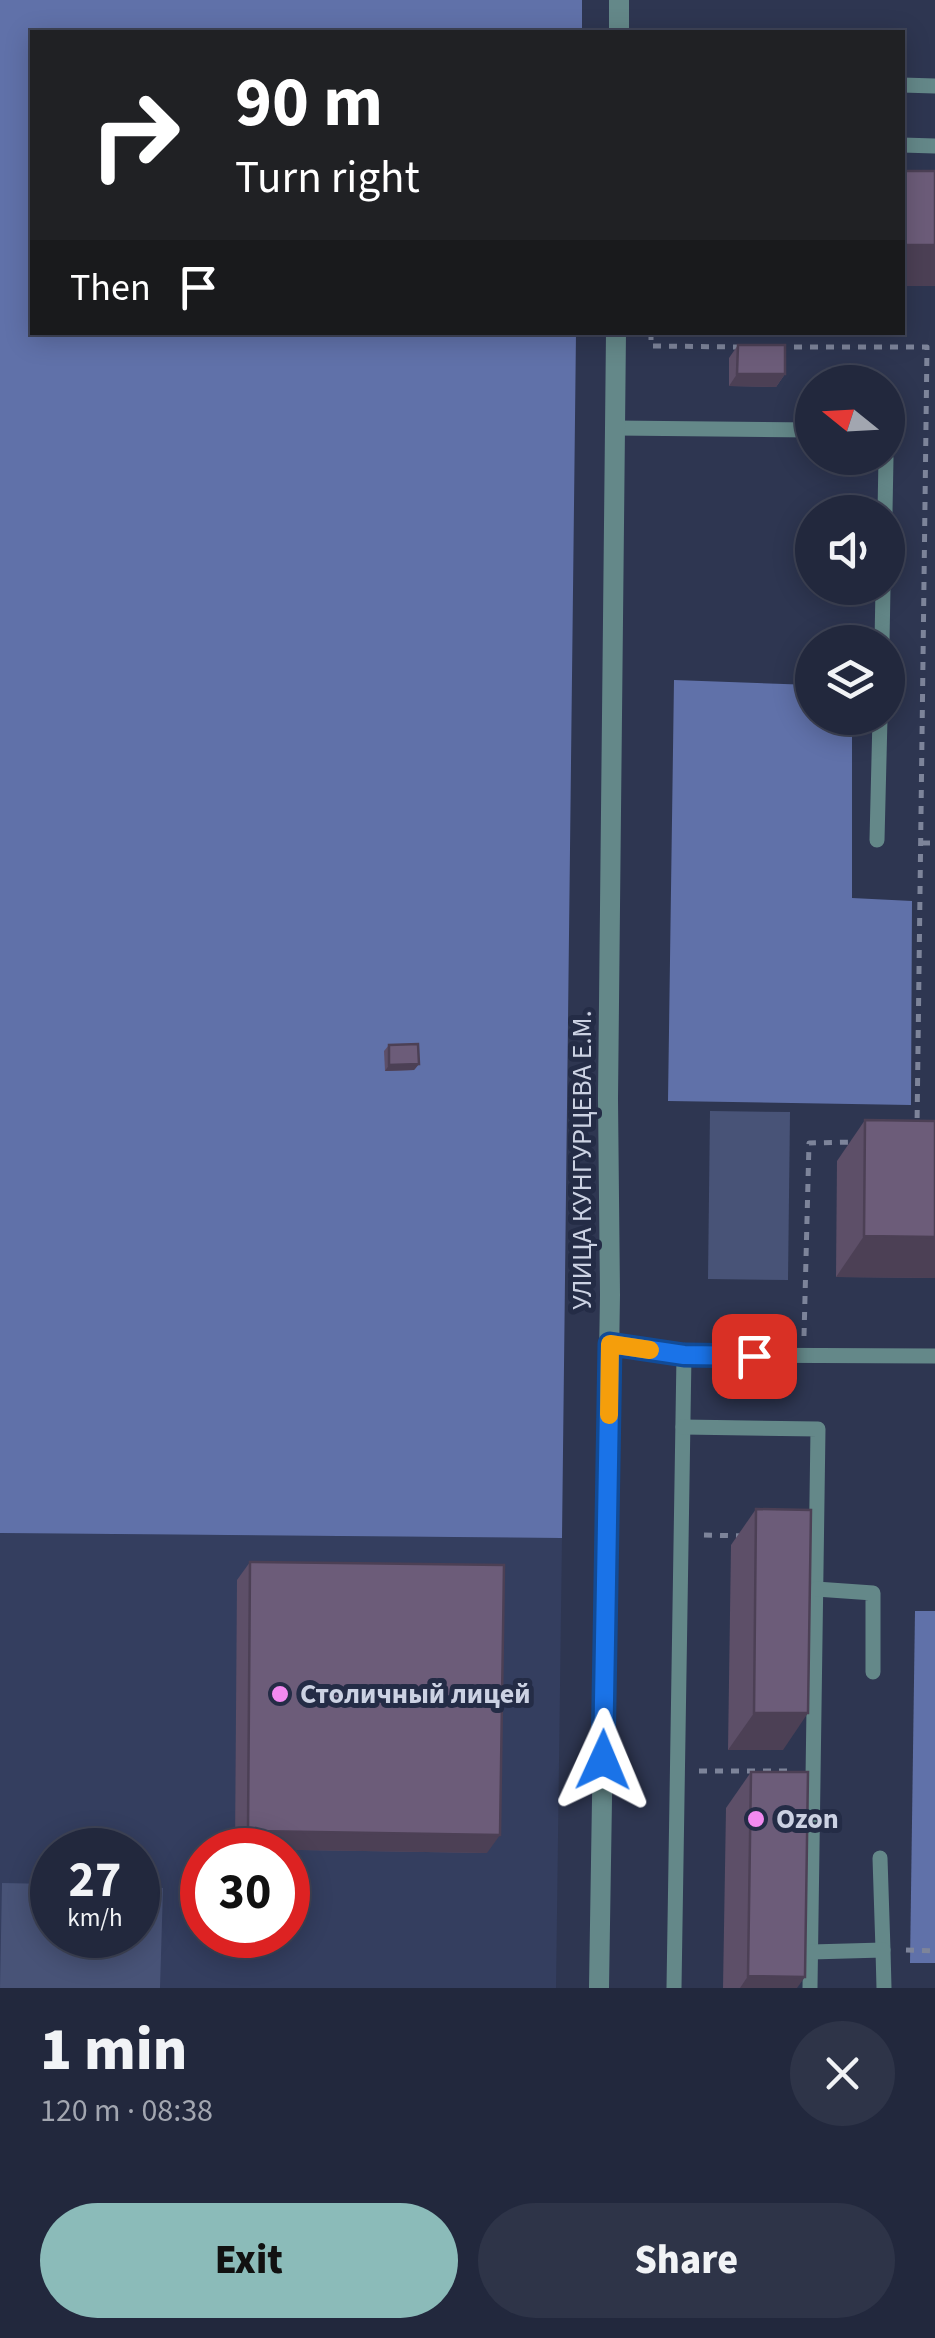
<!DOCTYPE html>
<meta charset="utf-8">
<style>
:root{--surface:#22283d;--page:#2e3448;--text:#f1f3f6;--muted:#a2a6b0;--line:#3f4457;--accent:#8bbbb9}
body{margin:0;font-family:"Source Sans 3",sans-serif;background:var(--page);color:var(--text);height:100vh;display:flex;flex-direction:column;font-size:38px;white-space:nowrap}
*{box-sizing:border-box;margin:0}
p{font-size:32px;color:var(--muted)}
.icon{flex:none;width:55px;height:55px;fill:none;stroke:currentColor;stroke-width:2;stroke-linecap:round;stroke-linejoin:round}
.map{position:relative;height:1988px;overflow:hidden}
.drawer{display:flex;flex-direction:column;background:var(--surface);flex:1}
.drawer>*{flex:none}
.hud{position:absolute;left:30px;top:30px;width:875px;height:305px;border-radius:0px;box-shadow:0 5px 25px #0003,0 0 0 2px var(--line);background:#202124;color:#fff;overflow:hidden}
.needle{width:65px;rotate:288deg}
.fabs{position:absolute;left:795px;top:365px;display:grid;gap:20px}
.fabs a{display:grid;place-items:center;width:110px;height:110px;border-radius:50%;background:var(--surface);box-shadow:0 5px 25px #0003,0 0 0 2px var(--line);font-size:50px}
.speed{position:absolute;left:30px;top:1828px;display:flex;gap:20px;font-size:50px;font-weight:700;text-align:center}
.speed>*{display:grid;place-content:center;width:130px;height:130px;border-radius:50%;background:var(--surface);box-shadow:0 5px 25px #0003,0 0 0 2px var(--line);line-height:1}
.speed small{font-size:25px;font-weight:400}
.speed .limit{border:15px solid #d22;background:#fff;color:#111}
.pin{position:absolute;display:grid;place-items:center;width:85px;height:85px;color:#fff;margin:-42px;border-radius:20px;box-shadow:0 5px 15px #0006}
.me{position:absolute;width:110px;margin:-55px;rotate:1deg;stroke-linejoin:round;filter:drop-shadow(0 0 8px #0008)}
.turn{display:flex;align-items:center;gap:35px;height:210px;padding:0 40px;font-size:45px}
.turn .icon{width:130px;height:130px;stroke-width:2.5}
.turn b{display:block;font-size:70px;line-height:85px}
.then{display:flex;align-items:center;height:95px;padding:0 40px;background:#0003;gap:20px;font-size:38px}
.round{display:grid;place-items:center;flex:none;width:105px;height:105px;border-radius:52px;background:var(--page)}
.headline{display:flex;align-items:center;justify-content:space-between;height:170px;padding:0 40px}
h1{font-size:60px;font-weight:800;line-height:75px}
.cta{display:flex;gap:20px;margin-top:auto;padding:20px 40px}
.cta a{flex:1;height:115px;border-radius:60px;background:var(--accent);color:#111;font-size:40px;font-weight:800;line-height:115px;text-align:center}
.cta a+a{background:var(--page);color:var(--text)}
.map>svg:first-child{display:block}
.built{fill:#343e5f;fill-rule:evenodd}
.green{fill:#485377}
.forest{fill:#6071a9}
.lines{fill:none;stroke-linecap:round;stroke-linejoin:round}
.path{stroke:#7d849a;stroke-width:5;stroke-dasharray:8 8;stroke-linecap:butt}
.service{stroke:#648889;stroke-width:15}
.minor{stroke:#648889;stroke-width:20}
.wall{fill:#5d4f68}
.shaded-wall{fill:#4c4055}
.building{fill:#6c5c79;stroke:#4c4055;stroke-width:2.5}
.route-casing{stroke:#114b97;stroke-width:25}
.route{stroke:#1a73e8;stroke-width:18}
.slow{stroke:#f59e0b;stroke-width:18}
.poi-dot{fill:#f38af1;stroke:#242c46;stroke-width:4}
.labels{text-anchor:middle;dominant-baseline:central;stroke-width:10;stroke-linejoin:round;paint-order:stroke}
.street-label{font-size:28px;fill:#ccd2e3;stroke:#242c46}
.poi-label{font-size:28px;font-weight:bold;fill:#ccd2e3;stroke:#242c46;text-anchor:start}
</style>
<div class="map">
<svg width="935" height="1988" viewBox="0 0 935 1988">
<rect width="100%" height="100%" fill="#2e3651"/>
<path class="built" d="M0 1533 562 1538 556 1988H0ZM52 1850H138V1935H52ZM202 1850H288V1935H202Z"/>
<g class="green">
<polygon points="710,1111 790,1112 788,1280 708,1279"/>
<polygon points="2,1883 52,1884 52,1935 138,1935 138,1887 163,1888 160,1988 0,1988"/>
</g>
<g class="forest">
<polygon points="0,0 582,0 582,32 32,32 32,332 576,333 562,1538 0,1533"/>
<polygon points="674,680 812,685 812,718 852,718 852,898 912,901 911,1105 668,1101"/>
<polygon points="915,1611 935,1611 935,1963 910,1963"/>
</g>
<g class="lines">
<g class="path">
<polyline points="651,332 651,346 742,347"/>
<polyline points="778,347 927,347 917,1127"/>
<polyline points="922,843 935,843"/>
<polyline points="804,1336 809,1143 854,1142"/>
<polyline points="704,1535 743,1536"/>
<polyline points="699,1771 793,1771"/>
<polyline points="906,1950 935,1951"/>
</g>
<g class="service">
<polyline points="902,85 935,86"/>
<polyline points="902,145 935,146"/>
<polyline points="615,428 812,430"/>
<polyline points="885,512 886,458"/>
<polyline points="882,642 883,588"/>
<polyline points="877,840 880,718"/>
<polyline points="610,1343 684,1355 674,1988"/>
<polyline points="684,1355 935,1356"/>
<polyline points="683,1427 818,1429 810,1988"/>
<polyline points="816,1589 873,1593 873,1672"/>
<polyline points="880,1858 883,1950"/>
<polyline points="811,1952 883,1950 884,1988"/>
</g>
<g class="minor">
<polyline points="619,32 619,0"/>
<polyline points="599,1988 610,1295 608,1099 616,332"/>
</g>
</g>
<g class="wall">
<polygon points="738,345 785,374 776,387 729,386 729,358"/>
<polygon points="389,1045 419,1064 414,1070 385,1071 384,1051"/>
<polygon points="865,1120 935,1278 836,1277 837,1161"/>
<polygon points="756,1509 783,1750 728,1750 731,1545"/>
<polygon points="250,1562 487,1853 235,1849 237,1580"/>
<polygon points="751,1772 797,1988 723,1988 726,1808"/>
</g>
<g class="shaded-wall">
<rect x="902" y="245" width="33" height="41"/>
<polygon points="737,374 785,374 776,387 729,386"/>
<polygon points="419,1064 414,1070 385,1071 389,1065"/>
<polygon points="864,1236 935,1237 935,1278 836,1277"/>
<polygon points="754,1713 808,1713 783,1750 728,1750"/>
<polygon points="248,1831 500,1835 487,1853 235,1849"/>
<polygon points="748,1976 805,1977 797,1988 740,1988"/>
</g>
<g class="building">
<rect x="902" y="171" width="33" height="74"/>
<polygon points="738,345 785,345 785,374 737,374"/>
<polygon points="418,1044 419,1064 389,1065 389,1045"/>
<polygon points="865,1120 935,1121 935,1237 864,1236"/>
<polygon points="756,1509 811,1510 808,1713 754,1713"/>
<polygon points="250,1562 504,1565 500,1835 248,1831"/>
<polygon points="751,1772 808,1772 805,1977 748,1976"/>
</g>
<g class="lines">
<defs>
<polyline id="route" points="603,1760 610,1344 684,1355 754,1356"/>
</defs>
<use href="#route" class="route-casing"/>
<use href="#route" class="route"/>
<polyline class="slow" points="609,1415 610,1344 650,1350"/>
</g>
<g class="poi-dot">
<circle cx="280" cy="1694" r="10"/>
<circle cx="756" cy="1819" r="10"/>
</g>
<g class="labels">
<g class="street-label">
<text transform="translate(582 1160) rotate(-90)">УЛИЦА КУНГУРЦЕВА Е.М.</text>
</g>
<g class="poi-label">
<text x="300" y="1694">Столичный лицей</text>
<text x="776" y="1819">Ozon</text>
</g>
</g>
</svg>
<div class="fabs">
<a><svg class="needle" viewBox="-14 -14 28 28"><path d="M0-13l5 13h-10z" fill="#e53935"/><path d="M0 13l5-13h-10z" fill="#a2a6b0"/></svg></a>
<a><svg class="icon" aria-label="sound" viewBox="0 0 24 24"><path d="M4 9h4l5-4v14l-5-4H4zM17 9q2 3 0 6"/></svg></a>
<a><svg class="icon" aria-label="layers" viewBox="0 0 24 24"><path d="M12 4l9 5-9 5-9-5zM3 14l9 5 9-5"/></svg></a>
</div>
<div class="speed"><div>27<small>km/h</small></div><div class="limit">30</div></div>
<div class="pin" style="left:754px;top:1356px;background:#d93025"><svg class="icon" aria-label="arrive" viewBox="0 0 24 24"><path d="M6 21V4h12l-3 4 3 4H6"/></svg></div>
<svg class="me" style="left:603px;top:1760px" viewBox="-20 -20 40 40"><path d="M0-17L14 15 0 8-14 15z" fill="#1a73e8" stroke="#fff" stroke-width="4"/></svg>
<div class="hud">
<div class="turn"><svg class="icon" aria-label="right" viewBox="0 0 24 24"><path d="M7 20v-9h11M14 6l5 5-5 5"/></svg><div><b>90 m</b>Turn right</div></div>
<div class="then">Then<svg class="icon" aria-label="arrive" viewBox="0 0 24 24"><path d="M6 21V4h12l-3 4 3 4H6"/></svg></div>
</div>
</div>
<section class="drawer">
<div class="headline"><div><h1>1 min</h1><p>120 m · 08:38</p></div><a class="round"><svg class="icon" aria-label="close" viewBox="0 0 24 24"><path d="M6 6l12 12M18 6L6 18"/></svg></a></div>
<div class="cta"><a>Exit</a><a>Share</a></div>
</section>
